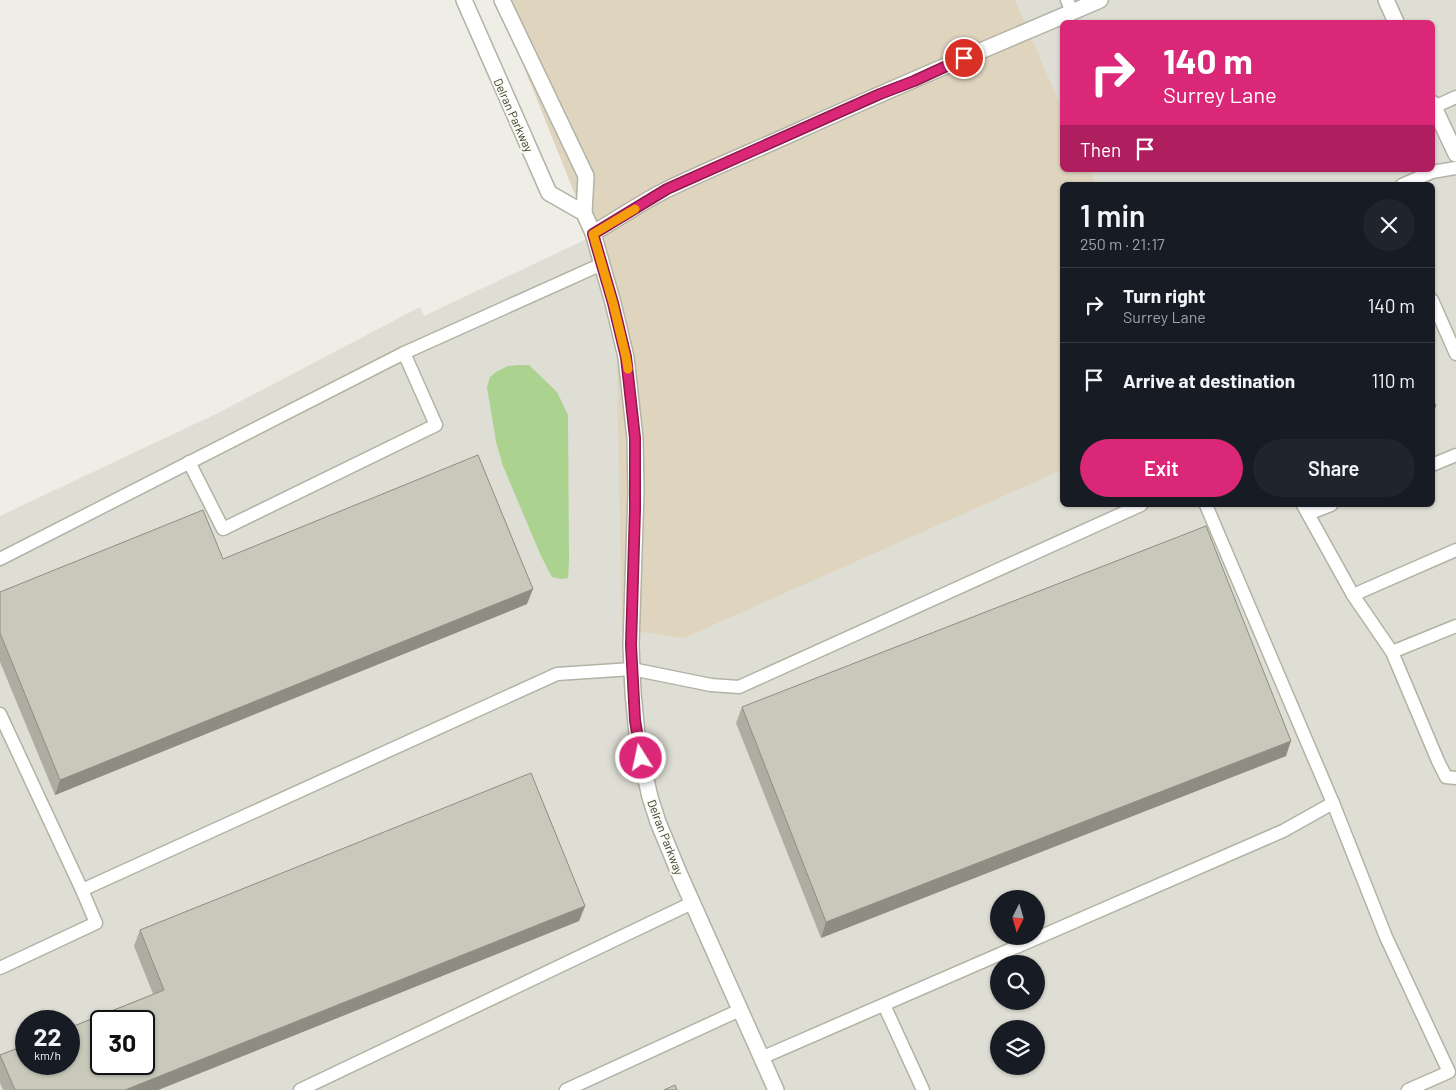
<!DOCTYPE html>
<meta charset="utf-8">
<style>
:root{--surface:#171b24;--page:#20242c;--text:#f1f3f6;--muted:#9ea1a6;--line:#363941;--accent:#db2777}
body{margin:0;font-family:Barlow,sans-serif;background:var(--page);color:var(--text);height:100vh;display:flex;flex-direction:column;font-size:19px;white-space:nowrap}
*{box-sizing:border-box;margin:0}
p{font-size:16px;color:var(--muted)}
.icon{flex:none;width:28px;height:28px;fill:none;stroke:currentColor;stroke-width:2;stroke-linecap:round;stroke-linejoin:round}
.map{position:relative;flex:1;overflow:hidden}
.sheet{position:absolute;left:1060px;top:182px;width:375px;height:325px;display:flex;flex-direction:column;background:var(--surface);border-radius:8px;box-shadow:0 1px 4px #0004}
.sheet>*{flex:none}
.guide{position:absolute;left:1060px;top:20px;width:375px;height:152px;border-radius:8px;box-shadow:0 1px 4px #0004;background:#db2777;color:#fff;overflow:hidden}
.needle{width:32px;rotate:185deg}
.fabs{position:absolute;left:990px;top:890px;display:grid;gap:10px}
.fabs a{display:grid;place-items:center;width:55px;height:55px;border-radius:50%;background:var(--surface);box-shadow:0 1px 4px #0004;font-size:25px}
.speed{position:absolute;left:15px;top:1010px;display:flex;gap:10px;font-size:25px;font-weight:700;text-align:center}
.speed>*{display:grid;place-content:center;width:65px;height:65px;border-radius:50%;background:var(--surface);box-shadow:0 1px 4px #0004;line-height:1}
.speed small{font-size:12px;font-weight:400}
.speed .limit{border:2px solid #111;border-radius:8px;background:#fff;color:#111}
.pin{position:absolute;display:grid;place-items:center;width:42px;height:42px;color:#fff;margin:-21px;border:2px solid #fff;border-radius:50%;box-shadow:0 1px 5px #0007}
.me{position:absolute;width:55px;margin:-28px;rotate:350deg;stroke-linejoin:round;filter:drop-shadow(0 0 4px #0008)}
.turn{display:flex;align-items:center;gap:18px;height:105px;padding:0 20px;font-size:22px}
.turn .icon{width:65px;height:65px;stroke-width:2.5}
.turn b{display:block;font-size:35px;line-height:42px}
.then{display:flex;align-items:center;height:48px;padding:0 20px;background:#0003;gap:10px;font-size:19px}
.round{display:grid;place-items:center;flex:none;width:52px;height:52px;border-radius:26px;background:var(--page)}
.head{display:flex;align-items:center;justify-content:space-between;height:85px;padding:0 20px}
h1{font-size:30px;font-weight:600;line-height:38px}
.primary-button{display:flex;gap:10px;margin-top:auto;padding:10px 20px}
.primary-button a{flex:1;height:58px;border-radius:30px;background:var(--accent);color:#fff;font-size:20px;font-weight:600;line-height:58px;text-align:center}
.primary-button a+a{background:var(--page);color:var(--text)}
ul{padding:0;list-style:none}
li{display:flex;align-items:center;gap:15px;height:75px;padding:0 20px;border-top:1px solid var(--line)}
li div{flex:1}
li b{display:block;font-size:19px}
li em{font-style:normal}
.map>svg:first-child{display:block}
.built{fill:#deded4;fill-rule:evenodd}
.green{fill:#dfd5bf}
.water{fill:#acd290}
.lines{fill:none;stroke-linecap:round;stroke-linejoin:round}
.service-casing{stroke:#b2b3a4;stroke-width:15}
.minor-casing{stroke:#b2b3a4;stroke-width:18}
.service{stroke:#fff;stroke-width:12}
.minor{stroke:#fff;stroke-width:15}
.wall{fill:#adada1}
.shaded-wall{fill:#8d8d83}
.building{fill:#c9c9bb;stroke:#8d8d83;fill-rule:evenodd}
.route-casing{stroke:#8e194d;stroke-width:12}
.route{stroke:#db2777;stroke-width:9}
.slow{stroke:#f59e0b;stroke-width:9}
.labels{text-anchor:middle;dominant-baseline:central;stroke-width:4;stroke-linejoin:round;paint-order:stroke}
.street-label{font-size:12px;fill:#3d4025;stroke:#fbfaf7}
</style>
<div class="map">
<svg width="1456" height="1090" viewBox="0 0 1456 1090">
<rect width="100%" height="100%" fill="#eeeee6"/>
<path class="built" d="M997 0H1456V1090H0V516L220 412 420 307 424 316 1013 37ZM1062 22H1432V170H1062ZM1062 185H1432V505H1062ZM999 899H1036V936H999ZM999 964H1036V1001H999ZM26 1021H69V1064H26ZM101 1021H144V1064H101ZM999 1029H1036V1066H999Z"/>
<polygon class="green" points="497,0 1015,0 1062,109 1062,170 1090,170 1096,185 1062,185 1062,470 684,638 622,629 616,324 592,237"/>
<polygon class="water" points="518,365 529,365 557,392 568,415 569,561 568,578 562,579 552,577 541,556 503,466 496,442 487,387 490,377 496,372 508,366"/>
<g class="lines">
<defs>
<g id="service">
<polyline points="1067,0 1072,12"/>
<polyline points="1434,107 1456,97"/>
<polyline points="1402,185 1432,172 1456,168"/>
<polyline points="1432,300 1456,354"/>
<polyline points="189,462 223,529 436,425 404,353"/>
<polyline points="1432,465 1456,455"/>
<polyline points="1303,505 1353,595 1392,652 1438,761 1446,777 1456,778"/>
<polyline points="1308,514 1331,505"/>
<polyline points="0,559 404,353 602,264"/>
<polyline points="1353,595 1456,550"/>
<polyline points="1392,652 1456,626"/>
<polyline points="0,714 82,890 96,923 0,968"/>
<polyline points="1333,803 1386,937 1449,1072 1408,1090"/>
<polyline points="82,890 557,674 632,669 711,685 739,687 1141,505"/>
<polyline points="884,1005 923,1090"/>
<polyline points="761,1058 1283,831 1333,803 1206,505"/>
<polyline points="300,1090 692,903"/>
<polyline points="566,1090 740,1010"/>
</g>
<g id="minor">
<polyline points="464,0 549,193 584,213"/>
<polyline points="502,0 586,176 584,213 593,233 613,303 626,357 635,438 636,492 631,645 633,693 638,744 650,797 658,822 679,873 776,1090"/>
<polyline points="1386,0 1396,22"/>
<polyline points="1432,103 1456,154"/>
<path d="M593 233C618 219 643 201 668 189 712 168 756 150 800 130 899 85 1000 43 1100 0"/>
</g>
</defs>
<use href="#service" class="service-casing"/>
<use href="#minor" class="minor-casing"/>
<use href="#service" class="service"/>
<use href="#minor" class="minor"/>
</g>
<g class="wall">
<polygon points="223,559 527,604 55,795 0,662 0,592"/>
<polygon points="742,707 1286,756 821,938 736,723"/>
<polygon points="585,906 579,921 158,1090 3,1090 0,1083 0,1055 153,994 134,946 140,930"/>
</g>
<g class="shaded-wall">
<polygon points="1436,406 1432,415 1432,407"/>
<polygon points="533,589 527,604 55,795 60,780"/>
<polygon points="1291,741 1286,756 821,938 826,922"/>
<polygon points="585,906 579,921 158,1090 125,1090"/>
</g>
<g class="building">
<polygon points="1432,397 1436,406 1432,407"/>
<polygon points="478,455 533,589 60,780 0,633 0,592 203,510 223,559"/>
<polygon points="1206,526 1291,741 826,922 742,707"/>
<path d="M531 773 585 906 125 1090H15L0 1055 26 1045V1064H69V1028L164 990 140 930ZM101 1021H144V1064H101Z"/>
<polygon points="675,1085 677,1090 664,1090"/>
</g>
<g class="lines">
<defs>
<polyline id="route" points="641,758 635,720 631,645 635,509 635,438 626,357 613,303 593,234 667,189 880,94 914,81 964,58"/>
</defs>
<use href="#route" class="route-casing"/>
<use href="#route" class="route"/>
<polyline class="slow" points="628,369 626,357 613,303 593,234 635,209"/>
</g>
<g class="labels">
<g class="street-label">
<text transform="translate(514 115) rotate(66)">Delran Parkway</text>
<text transform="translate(666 837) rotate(69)">Delran Parkway</text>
</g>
</g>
</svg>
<div class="fabs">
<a><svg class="needle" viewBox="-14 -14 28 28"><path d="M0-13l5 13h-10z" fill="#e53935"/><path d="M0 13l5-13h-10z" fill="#9ea1a6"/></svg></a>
<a><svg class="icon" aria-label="search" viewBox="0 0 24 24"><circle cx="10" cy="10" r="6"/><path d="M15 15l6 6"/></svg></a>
<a><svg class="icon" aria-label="layers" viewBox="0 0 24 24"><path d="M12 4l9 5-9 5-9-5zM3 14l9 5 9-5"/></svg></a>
</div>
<div class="speed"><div>22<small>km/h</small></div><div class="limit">30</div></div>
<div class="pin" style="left:964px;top:58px;background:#d93025"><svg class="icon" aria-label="arrive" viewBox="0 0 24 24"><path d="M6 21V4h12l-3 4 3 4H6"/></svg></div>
<svg class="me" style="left:641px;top:758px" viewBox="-20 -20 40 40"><circle r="17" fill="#db2777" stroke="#fff" stroke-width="3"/><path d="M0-11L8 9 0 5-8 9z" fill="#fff"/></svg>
<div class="guide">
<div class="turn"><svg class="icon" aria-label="right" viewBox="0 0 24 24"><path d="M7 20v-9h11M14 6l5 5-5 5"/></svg><div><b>140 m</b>Surrey Lane</div></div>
<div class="then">Then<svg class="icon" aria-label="arrive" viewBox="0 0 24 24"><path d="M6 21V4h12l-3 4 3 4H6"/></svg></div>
</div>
<section class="sheet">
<div class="head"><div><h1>1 min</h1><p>250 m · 21:17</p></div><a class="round"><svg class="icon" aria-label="close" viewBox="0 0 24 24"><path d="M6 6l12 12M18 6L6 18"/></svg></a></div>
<ul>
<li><svg class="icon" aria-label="right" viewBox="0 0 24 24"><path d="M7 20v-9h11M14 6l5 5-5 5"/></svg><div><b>Turn right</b><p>Surrey Lane</p></div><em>140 m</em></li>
<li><svg class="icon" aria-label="arrive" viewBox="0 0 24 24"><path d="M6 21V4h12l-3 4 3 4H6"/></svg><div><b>Arrive at destination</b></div><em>110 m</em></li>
</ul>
<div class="primary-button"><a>Exit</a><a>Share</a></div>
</section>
</div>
